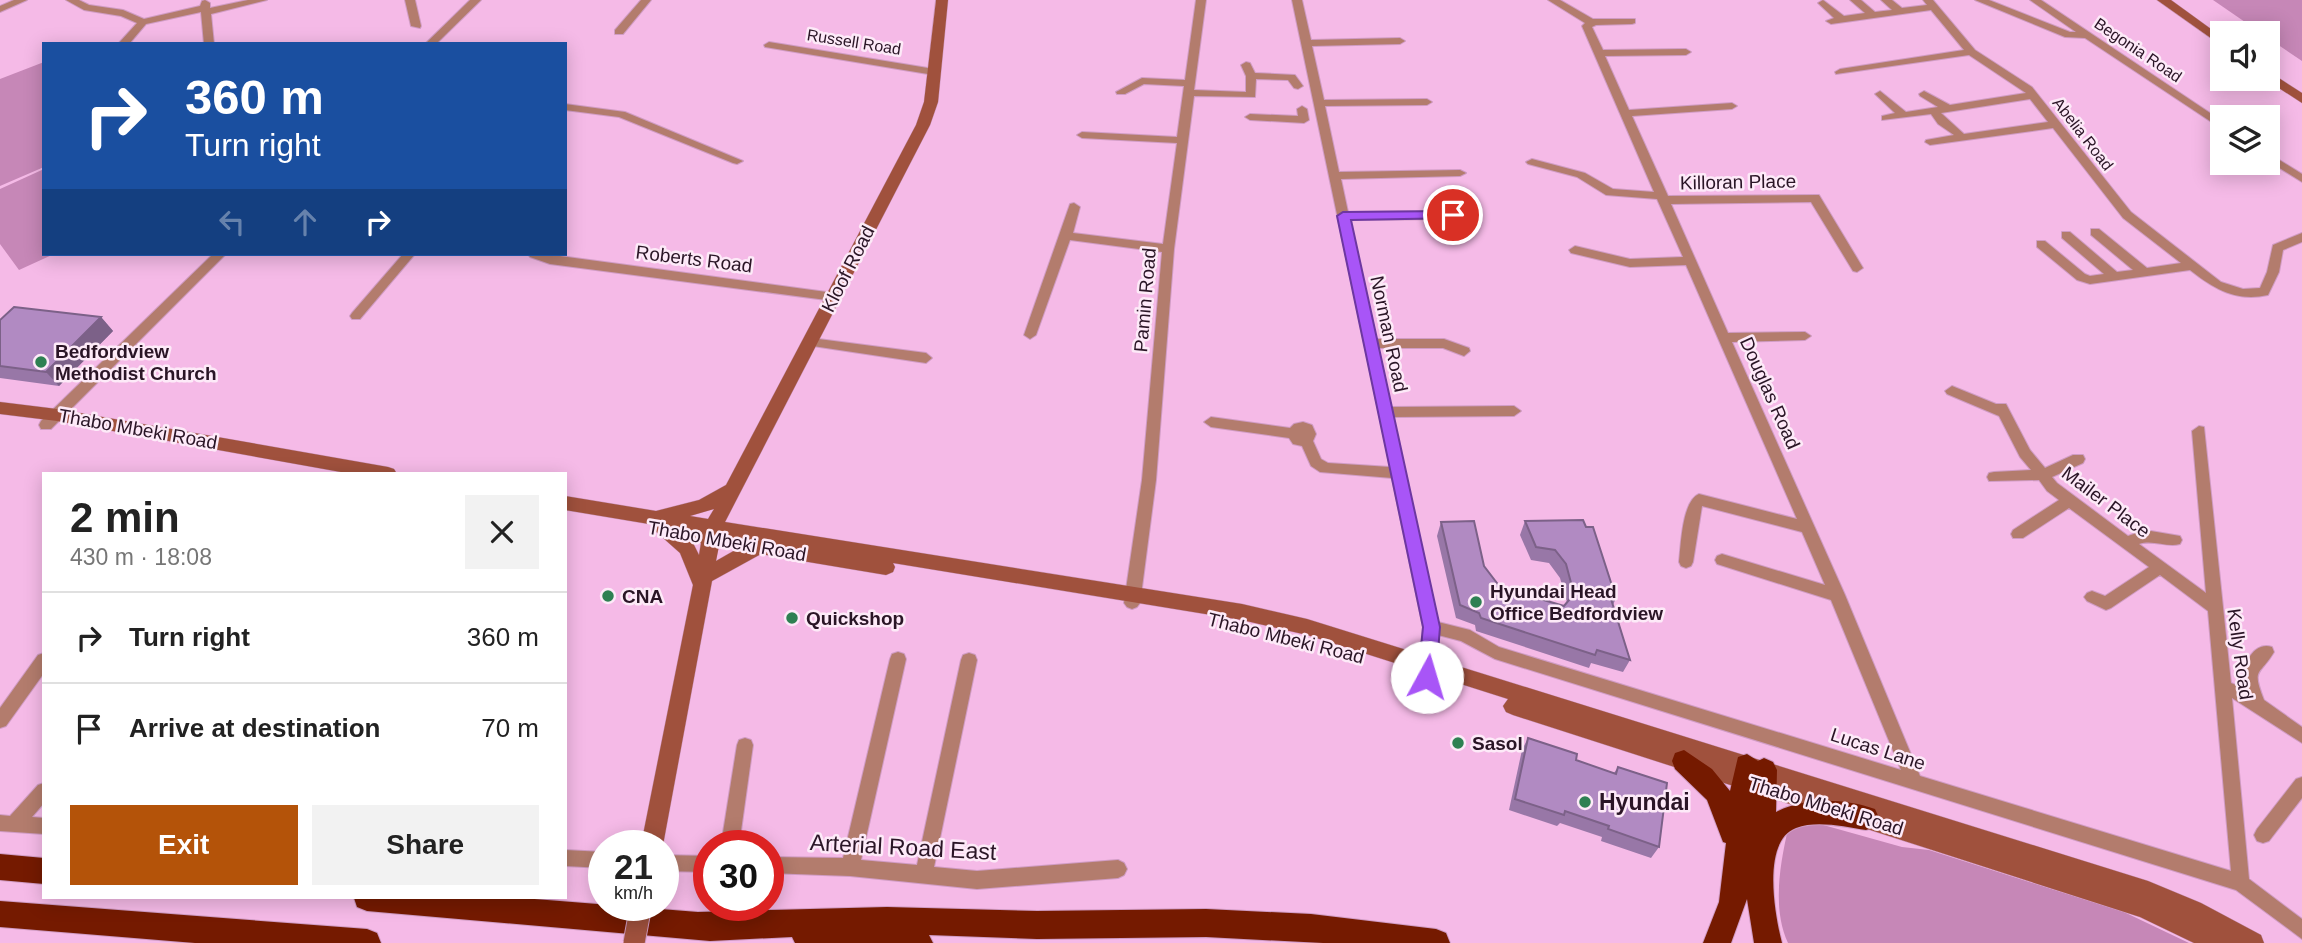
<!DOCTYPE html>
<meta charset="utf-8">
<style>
:root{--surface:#fff;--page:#f2f2f2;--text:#222;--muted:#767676;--line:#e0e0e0;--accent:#b45309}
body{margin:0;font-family:Arial,sans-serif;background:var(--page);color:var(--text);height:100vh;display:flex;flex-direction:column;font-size:26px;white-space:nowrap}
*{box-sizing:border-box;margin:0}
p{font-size:23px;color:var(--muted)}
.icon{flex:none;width:38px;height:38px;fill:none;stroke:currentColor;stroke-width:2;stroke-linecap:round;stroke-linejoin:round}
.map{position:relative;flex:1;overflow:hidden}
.sheet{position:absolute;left:42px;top:472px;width:525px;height:427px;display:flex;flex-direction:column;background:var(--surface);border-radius:0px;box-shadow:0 4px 18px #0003}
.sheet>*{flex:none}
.banner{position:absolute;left:42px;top:42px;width:525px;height:214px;border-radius:0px;box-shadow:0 4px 18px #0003;background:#1a4fa0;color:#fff;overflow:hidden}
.fabs{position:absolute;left:2210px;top:21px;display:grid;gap:14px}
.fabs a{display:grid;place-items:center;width:70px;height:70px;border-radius:0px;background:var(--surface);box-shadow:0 4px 18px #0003;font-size:35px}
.speed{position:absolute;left:588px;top:830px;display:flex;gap:14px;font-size:35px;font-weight:700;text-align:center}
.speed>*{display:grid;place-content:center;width:91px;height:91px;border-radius:50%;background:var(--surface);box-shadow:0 4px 18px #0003;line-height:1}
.speed small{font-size:18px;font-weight:400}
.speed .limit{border:10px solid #d22;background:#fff;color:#111}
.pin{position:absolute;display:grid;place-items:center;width:60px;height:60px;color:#fff;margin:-30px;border:4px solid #fff;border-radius:50%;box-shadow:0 2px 7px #0007}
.me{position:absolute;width:77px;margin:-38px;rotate:6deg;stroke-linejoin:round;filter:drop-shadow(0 0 5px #0008)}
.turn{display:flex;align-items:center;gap:24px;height:147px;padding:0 28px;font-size:32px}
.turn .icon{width:91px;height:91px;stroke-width:2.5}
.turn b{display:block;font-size:49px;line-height:60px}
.lanes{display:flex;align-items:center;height:66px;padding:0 28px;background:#0003;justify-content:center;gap:35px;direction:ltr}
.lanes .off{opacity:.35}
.round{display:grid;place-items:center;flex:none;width:74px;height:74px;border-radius:0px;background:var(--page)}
.head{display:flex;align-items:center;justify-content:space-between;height:119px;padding:0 28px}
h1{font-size:42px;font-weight:700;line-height:52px}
.button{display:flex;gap:14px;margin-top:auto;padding:14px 28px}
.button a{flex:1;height:80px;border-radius:0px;background:var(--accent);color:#fff;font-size:28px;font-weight:700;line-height:80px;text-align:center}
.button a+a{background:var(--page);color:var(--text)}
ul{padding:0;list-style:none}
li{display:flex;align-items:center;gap:21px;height:91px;padding:0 28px;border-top:2px solid var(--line)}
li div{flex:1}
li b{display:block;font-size:26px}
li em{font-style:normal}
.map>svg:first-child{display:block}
.green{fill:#c687b7}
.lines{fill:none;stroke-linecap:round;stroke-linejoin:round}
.street-casing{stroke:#d09cc4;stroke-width:2}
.secondary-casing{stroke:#d09cc4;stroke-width:1}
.highway-casing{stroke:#d09cc4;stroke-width:2}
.street{fill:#b37c6d;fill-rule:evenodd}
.secondary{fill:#a0513d;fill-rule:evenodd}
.highway{fill:#751a00;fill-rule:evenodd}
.secondary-bridge-casing{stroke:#d09cc4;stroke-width:23;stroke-linecap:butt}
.secondary-bridge{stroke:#a0513d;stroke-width:21}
.wall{fill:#9877a7}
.shaded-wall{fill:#7c6188}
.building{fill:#b18ac2;stroke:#7c6188;stroke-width:2}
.route{fill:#a855f7;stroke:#6d37a1;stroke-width:2}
.poi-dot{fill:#2e8052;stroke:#fdeaf8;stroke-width:2.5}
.labels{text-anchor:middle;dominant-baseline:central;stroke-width:5;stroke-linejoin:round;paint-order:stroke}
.far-street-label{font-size:16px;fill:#2a1526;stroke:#fdeaf8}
.street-label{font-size:19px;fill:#2a1526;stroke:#fdeaf8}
.poi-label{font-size:19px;font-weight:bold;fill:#2a1526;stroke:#fdeaf8;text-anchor:start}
.near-poi-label{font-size:23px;font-weight:bold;fill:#2a1526;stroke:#fdeaf8;text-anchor:start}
.near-street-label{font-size:23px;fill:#2a1526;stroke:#fdeaf8}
</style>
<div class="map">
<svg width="2302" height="943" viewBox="0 0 2302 943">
<rect width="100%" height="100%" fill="#f5bae7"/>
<g class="green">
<polygon points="2213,0 2302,0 2302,61 2268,38 2268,33 2261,33"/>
<polygon points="44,62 44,167 0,186 0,79"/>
<polygon points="44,169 44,254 54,254 19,270 0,244 0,189"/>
<path d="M1809 821 1902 847 1929 850 2124 912 2189 943H1788C1772 909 1780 864 1788 829Z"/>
</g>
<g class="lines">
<defs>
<g id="street">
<polygon points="14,0 27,0 0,12 0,6"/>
<polygon points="66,0 79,0 89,5 123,10 144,19 200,6 202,1 205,0 210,3 210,8 248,0 267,0 211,14 214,44 204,44 201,12 146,24 129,44 118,44 137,23 121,16 84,10"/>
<polygon points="405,0 415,0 421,26 420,28 411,26"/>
<polygon points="470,0 481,0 436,44 425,44"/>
<polygon points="641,0 651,0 623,34 615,34 615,30"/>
<polygon points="1196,0 1206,0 1194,90 1246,92 1246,76 1241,65 1246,62 1250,63 1255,73 1295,75 1303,86 1298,89 1294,88 1288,80 1256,79 1255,97 1194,96 1174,249 1156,480 1140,603 1137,607 1132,609 1127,607 1124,603 1142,480 1162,252 1070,240 1036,335 1030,339 1024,335 1070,204 1074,203 1080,207 1073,233 1163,244 1177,143 1082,138 1077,135 1082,132 1177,137 1184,86 1144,84 1125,94 1117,94 1116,92 1142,78 1185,80"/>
<path d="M1292 0H1302L1311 40 1400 38 1405 41 1400 44 1312 46 1324 100 1427 99 1432 102 1427 105 1325 106 1339 172 1460 170 1466 173 1460 176 1341 179 1348 212 1453 211 1459 215 1453 219 1350 220 1376 339H1444L1469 348 1470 351 1464 356 1443 348H1378L1391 407 1514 406 1521 411 1514 416 1393 417 1438 622 1470 630 1499 647 1901 770 1831 600 1717 564 1715 560 1717 556 1722 554 1825 585 1802 532 1702 506 1693 562 1691 566 1686 568 1681 566 1679 562C1681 545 1682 501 1699 494L1797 519 1686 265 1630 267 1571 253 1569 250 1575 246 1630 259 1683 257 1657 199 1606 195 1577 177 1528 164 1526 162 1532 159 1585 173 1613 189 1654 192 1582 26 1585 23 1548 0H1560L1593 19H1635V23L1632 24 1596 25 1592 27 1603 50 1686 49 1691 52 1686 55 1605 56 1629 110 1732 103 1737 106 1732 109 1632 116 1668 196 1819 195 1863 268 1857 272 1853 271 1811 202 1671 204 1728 333 1805 332 1811 336 1805 340 1732 342 1845 595 1920 776 2231 871 2208 611 2160 575 2111 608 2106 610 2087 601 2084 597 2087 593 2092 591 2105 596 2149 567 2069 508 2023 538H2013L2011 534 2013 530 2059 500 2047 491 2039 480 1989 481 1987 477 1989 473 1994 472 2031 470 2020 457 1999 416 1947 394 1945 391 1952 386 1996 404H2006L2030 450 2045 468 2073 455H2083L2085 459 2083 463 2052 477 2057 483 2128 536 2145 530 2180 536 2182 540 2180 544C2167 548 2153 539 2139 544L2206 593 2192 431 2199 426 2204 427 2231 683 2243 688C2239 673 2251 640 2272 647L2274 652C2260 676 2251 667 2264 700L2302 727V743L2232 698 2249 879 2302 919V939L2236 890 1495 659 1461 641 1438 635 1435 677 1433 682 1427 684 1421 682 1419 677 1423 627 1392 478 1320 472 1311 466 1302 446 1293 444 1289 438 1211 427 1204 422 1211 417 1290 428 1294 424 1303 422 1312 425 1316 434 1313 441 1321 459 1328 463 1390 467Z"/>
<path d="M1823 0 1844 16 1865 13 1850 0H1861L1875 12 1892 10 1881 0H1892L1902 8 1927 5 1923 0H1933L1975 50 2032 87 2131 212 2221 282 2243 289 2260 288 2267 272 2273 245 2302 233V242L2283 250 2279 272 2268 295C2236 302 2214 289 2190 270L2090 284 2077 280 2037 247V241H2045L2085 274 2090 276 2104 274 2062 238V232H2070L2117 272 2133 270 2091 235V229H2099L2147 268 2181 263 2123 218 2053 128 1930 145 1925 142 1926 140 1954 135 1938 124 1931 114 1882 120V116L1895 113 1875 94 1880 91 1906 112 1938 107 1920 96 1919 94 1924 91 1950 105 2026 93 1969 55 1836 74 1835 72 1840 69 1964 50 1931 10 1831 24 1826 21 1834 18 1818 3ZM2030 99 2048 122 1964 134 1941 113Z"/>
<polygon points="1975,0 1989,0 2070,32 2076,32 2030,0 2041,0 2222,121 2222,129 2085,38 2065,37"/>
<polygon points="769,42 934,69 939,72 934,75 765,47 764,45"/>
<polygon points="565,104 625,112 743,161 737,164 733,163 619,117 565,110"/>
<polygon points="1302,106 1307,109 1309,120 1304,123 1250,120 1245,117 1250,114 1298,116 1297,109"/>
<polygon points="2268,153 2302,174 2302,182 2268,161"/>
<polygon points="213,254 226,254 51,429 41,429 39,425 41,421"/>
<polygon points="403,254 415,254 360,319 352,319 350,316 352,313"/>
<polygon points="528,254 545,254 834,293 840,297 834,301 550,264 530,257"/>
<polygon points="811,338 926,353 932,358 926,363 806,345 805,342"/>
<polygon points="898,652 904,654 906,659 861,860 917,865 961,660 963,655 969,653 975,655 977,660 934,867 977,871 1118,860 1124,863 1127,869 1124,875 1118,878 977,889 850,876 768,873 768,857 843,858 890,659 892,654"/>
<polygon points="44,653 44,673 6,726 0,728 0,708 38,655"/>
<polygon points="745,738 751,740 753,745 739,845 721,845 737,745 739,740"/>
<polygon points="2302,777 2302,798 2269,841 2263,843 2257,841 2254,835 2257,829 2296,779"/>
<polygon points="44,783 44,803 32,817 44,818 44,834 0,831 0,815 10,816 38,785"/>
<polygon points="565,850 604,852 604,868 565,866"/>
<polygon points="663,855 709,856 709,872 663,871"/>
</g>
<g id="secondary">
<path d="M936 0H948L938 102 930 125 725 522 1242 604 1307 619 2148 881 2201 903 2261 935 2264 943H2194L2140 917 1513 715 1506 712 1503 706 1508 699 1307 635 1242 620 893 563 895 567 893 572 886 575 761 554 712 581 663 845H641L693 585 680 553 653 529 655 525 565 510V496L656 511 699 500 726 485 916 125 924 102ZM714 509 708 519 690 516ZM673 528 682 529 680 533ZM692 542 701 543 699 555 693 543ZM719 546 737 549 716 561Z"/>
<polygon points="2157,0 2171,0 2222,37 2222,46"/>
<polygon points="2268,71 2302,93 2302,103 2265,79 2268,79"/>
<polygon points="0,402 57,409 388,467 394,469 397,474 352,474 57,421 0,414"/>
</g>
<g id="highway">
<path d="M1684 750 1712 769 1730 791 1738 757 1747 754 1758 761 1764 758 1773 762 1777 770 1776 812C1804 797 1845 798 1875 809L1879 818 1875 827 1866 830C1845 827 1817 820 1796 828 1761 841 1775 916 1782 943H1754L1747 899 1731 943H1703L1719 902 1726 843 1723 842 1707 800 1675 769 1672 761 1675 753Z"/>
<polygon points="0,854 44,858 44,884 0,880"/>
<polygon points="354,898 522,898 698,912 887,907 1037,911 1206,909 1311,914 1436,929 1446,933 1450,943 1323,943 1206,937 1037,939 929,935 933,943 795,943 792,937 710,941 367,911 357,907"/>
<polygon points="0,901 367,929 377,933 381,943 195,943 0,927"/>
</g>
</defs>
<use href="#street" class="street-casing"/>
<use href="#secondary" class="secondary-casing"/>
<use href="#highway" class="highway-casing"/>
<use href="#street" class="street"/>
<use href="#secondary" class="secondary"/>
<use href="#highway" class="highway"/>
<defs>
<polyline id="secondary-bridge" points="634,943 641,905"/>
</defs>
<use href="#secondary-bridge" class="secondary-bridge-casing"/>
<use href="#secondary-bridge" class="secondary-bridge"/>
</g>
<g class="wall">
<polygon points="101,317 113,331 59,386 0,378 0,320"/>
<polygon points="1525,521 1616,598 1613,605 1630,660 1623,672 1591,663 1589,668 1476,631 1475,625 1456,618 1437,536 1441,522 1484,566 1500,587 1564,606 1567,602 1560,578 1549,563 1531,560 1520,535"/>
<polygon points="1528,738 1576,760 1614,773 1618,767 1659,847 1651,858 1601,841 1602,837 1560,823 1557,826 1509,810 1522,750"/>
</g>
<polygon class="shaded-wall" points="101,317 113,331 59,386 46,372"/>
<g class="building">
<polygon points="14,307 101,317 46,372 0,366 0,320"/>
<polygon points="1583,520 1586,527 1593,527 1616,598 1611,599 1630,660 1597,650 1595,655 1481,618 1479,613 1460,605 1441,522 1474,521 1484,566 1500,587 1564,606 1574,594 1566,564 1555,550 1536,547 1525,521"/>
<polygon points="1528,738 1577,754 1576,760 1616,774 1618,767 1667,783 1659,847 1608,829 1609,826 1565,811 1564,815 1515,799"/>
</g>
<polygon class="route" points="1453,211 1458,212 1458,218 1351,220 1440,627 1436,677 1434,682 1421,682 1418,677 1423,627 1337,216 1343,212"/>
<g class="poi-dot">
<circle cx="41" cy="362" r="7"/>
<circle cx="608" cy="596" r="7"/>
<circle cx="1476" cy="602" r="7"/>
<circle cx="792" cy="618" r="7"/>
<circle cx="1458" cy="743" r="7"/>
<circle cx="1585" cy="802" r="7"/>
</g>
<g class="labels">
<g class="far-street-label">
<text transform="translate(854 42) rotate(9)">Russell Road</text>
<text transform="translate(2138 50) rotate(34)">Begonia Road</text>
<text transform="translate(2083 134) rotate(52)">Abelia Road</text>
</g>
<g class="street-label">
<text transform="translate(1738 182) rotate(-1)">Killoran Place</text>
<text transform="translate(694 259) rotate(7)">Roberts Road</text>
<text transform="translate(848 269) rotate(-63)">Kloof Road</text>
<text transform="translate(1145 300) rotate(-85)">Pamin Road</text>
<text transform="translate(1389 334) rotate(78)">Norman Road</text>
<text transform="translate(1770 393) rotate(66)">Douglas Road</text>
<text transform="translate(138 429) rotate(10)">Thabo Mbeki Road</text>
<text transform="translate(2106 502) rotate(37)">Mailer Place</text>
<text transform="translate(727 541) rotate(10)">Thabo Mbeki Road</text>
<text transform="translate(1286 638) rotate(14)">Thabo Mbeki Road</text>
<text transform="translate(2240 654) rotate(82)">Kelly Road</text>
<text transform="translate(1878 749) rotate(18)">Lucas Lane</text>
<text transform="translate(1826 806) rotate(17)">Thabo Mbeki Road</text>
</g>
<g class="poi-label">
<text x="55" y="351">Bedfordview<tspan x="55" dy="22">Methodist Church</tspan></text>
<text x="1490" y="591">Hyundai Head<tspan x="1490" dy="22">Office Bedfordview</tspan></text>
<text x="622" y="596">CNA</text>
<text x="806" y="618">Quickshop</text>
<text x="1472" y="743">Sasol</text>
</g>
<g class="near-poi-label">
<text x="1599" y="802">Hyundai</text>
</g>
<g class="near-street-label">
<text transform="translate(903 847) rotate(3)">Arterial Road East</text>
</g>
</g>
</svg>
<div class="fabs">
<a><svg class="icon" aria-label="sound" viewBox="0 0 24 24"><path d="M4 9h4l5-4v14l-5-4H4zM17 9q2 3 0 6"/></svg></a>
<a><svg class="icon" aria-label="layers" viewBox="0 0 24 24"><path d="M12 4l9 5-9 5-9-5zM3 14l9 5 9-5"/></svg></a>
</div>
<div class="speed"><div>21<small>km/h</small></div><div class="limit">30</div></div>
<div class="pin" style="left:1453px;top:215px;background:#d93025"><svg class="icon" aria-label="arrive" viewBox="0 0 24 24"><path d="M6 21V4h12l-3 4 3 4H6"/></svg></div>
<svg class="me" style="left:1427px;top:677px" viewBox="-20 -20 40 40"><circle r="19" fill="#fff"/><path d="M0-13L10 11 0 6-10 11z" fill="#a855f7"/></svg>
<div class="banner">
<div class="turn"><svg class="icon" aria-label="right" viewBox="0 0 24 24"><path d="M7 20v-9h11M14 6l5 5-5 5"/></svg><div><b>360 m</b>Turn right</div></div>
<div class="lanes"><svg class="icon off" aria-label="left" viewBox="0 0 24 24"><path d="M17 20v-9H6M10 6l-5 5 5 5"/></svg><svg class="icon off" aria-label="ahead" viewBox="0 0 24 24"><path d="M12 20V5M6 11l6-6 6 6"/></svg><svg class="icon" aria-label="right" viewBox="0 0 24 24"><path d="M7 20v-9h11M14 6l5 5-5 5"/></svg></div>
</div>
<section class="sheet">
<div class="head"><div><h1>2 min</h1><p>430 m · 18:08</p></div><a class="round"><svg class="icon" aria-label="close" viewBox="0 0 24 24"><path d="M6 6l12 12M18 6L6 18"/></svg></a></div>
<ul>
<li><svg class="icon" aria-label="right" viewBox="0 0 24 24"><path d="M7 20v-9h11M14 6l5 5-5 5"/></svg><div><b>Turn right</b></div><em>360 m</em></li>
<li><svg class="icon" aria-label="arrive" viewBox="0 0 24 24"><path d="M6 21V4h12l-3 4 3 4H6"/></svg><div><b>Arrive at destination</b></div><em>70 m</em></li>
</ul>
<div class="button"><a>Exit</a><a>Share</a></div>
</section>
</div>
